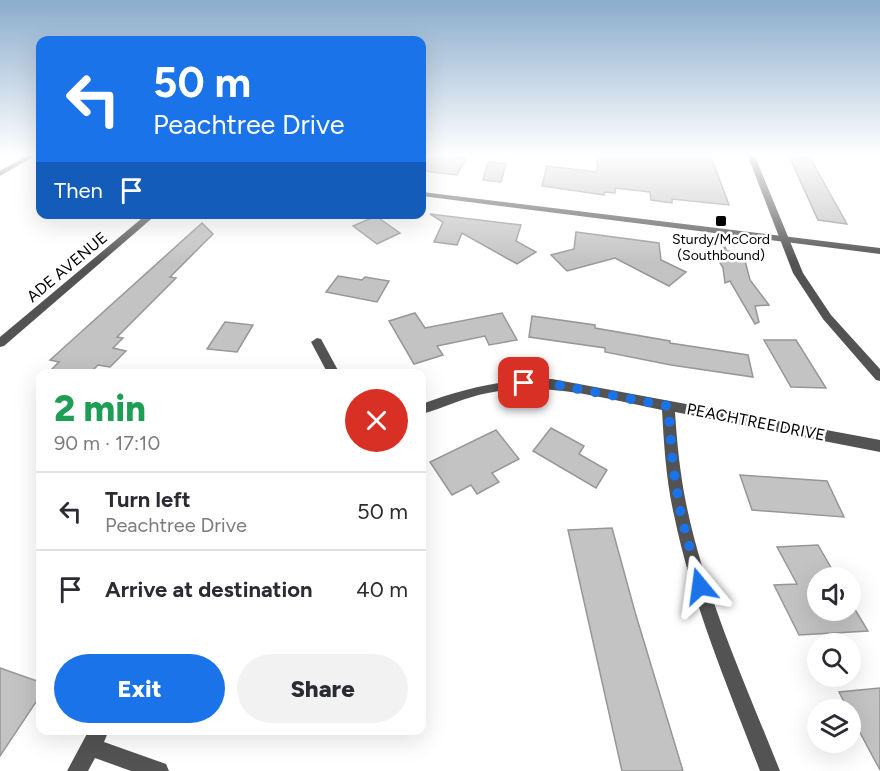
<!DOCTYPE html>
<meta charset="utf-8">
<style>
:root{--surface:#fff;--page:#f2f2f3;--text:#2b2b33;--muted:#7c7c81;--line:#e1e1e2;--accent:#1a73e8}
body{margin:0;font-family:Figtree,sans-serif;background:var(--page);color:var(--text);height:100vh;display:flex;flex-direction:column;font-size:22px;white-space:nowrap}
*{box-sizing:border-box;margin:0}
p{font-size:20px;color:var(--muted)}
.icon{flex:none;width:33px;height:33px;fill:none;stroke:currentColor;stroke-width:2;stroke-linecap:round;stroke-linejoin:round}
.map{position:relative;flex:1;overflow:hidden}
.side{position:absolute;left:36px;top:369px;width:390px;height:366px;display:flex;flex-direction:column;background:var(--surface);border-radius:12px;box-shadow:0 6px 24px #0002}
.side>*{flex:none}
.banner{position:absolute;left:36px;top:36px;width:390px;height:183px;border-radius:12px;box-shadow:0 6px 24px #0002;background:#1a73e8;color:#fff;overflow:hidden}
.controls{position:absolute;left:807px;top:567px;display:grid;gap:12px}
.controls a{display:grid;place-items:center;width:54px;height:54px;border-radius:50%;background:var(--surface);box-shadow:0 6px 24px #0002;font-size:30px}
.pin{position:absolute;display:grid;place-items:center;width:51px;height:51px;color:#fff;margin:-26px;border-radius:12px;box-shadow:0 3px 9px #0006}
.me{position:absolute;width:66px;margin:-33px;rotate:344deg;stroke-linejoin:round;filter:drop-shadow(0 0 4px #0008)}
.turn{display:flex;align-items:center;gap:21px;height:126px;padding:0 18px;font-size:27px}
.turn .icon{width:78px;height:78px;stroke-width:2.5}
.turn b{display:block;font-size:42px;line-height:51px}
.then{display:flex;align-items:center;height:57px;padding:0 18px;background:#0003;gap:12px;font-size:22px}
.round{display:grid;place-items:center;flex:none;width:63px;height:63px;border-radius:32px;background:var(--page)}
.head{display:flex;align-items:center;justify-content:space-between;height:102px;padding:0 18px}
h1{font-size:36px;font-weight:800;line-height:45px;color:#1e9e55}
.button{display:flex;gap:12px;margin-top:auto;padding:12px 18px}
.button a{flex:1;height:69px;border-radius:36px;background:var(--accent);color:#fff;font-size:24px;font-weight:800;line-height:69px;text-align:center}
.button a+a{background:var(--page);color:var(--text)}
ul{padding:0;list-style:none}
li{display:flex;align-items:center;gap:18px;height:78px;padding:0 18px;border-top:2px solid var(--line)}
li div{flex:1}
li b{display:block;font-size:22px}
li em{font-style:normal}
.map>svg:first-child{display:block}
.building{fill:#c3c3c3;stroke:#979797;stroke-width:1.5}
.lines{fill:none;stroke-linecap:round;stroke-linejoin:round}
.minor{fill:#535353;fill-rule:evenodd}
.tertiary{fill:#535353;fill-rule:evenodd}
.route{stroke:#1a73e8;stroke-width:10;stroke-dasharray:0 18}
.poi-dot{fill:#000;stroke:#fff;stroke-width:2}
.labels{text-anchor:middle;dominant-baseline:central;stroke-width:5;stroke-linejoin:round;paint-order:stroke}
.far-poi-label{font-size:14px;fill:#000;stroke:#fff}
.street-label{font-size:16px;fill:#000;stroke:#fff}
</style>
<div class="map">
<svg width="880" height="771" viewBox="0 0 880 771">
<rect width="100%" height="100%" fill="#fff"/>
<g class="building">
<polygon points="433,154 466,158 457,175 423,171"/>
<polygon points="598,154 710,154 729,205 672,199 672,203 651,200 650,192 615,188 615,193 605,192 604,195 542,186 547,166 597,172"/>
<polygon points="789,156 810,158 847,224 818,220"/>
<polygon points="488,162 506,164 501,182 483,180"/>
<polygon points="430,214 521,225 516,241 536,252 517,264 462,233 457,245 434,242 443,222"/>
<polygon points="376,216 400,233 377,244 353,226"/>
<polygon points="202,223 213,234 170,277 176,278 117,337 123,338 113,348 126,351 110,367 98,365 89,374 47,374 59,362 50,360"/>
<polygon points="576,232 659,243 661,260 686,272 669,286 615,258 567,271 551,255 574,249"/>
<polygon points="725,247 727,251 743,253 750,280 769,305 755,306 759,322 755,324 730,281 725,283 723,268 715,254"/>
<polygon points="338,276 362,280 365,277 389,281 377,302 326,292"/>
<polygon points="415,313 425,328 502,313 517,340 489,345 485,336 437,346 443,355 414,364 389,321"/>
<polygon points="532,316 595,325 595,328 670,341 670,343 748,355 753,377 671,365 605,352 605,348 529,337"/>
<polygon points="225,322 253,325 237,352 207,349"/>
<polygon points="764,340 796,340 826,388 791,387"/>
<polygon points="551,428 584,446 579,454 607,470 596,488 533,451"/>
<polygon points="496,430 519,459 492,473 499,482 477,494 471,485 452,495 430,462"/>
<polygon points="740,475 827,481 844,517 752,510"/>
<polygon points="612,528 635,612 683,771 622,771 568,530"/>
<polygon points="818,545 837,578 818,578 818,610 850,610 850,601 868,631 799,635 774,585 797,584 777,547"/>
<polygon points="0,668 40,682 40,696 0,756"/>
<polygon points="880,688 880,770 850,714 850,710 848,710 839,692"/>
</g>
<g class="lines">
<g class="minor">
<polygon points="747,154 754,154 803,273 831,315 880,369 880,381 876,380 823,319 793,273"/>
<polygon points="873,154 880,154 880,157 874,155"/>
<polygon points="147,214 157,214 4,346 0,347 0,337"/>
<polygon points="317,338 321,339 340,374 328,374 311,342"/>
<path d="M552 379 880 440V452L675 412C677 443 680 473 686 503 705 596 745 683 780 771H760C728 687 692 603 674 515 666 480 664 445 662 410 604 398 547 381 488 393 465 397 444 408 422 414V404C465 388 506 379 552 379Z"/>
<polygon points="89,730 109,730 104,742 166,764 169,771 131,771 95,758 88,771 67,771"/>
</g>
<g class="tertiary">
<polygon points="30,154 38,154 0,176 0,171"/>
<polygon points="422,192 880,248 880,254 422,196"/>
</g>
</g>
<linearGradient id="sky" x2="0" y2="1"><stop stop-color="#8baccc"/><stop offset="0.59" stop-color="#fff"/><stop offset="1" stop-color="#fff" stop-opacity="0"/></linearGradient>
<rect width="880" height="262" fill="url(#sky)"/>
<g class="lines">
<polyline class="route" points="524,383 552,384 668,406 673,467 681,515 700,586"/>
</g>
<rect class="poi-dot" x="715" y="215" width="12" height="12" rx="3"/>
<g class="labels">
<g class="far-poi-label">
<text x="721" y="239">Sturdy/McCord<tspan x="721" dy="16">(Southbound)</tspan></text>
</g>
<g class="street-label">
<text transform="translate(67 267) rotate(-40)">ADE AVENUE</text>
<text transform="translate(756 422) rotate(11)">PEACHTREE DRIVE</text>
</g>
</g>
</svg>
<div class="controls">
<a><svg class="icon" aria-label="sound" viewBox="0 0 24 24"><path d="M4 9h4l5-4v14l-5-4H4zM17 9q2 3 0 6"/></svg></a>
<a><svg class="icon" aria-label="search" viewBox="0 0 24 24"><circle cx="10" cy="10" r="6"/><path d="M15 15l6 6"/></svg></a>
<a><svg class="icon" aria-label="layers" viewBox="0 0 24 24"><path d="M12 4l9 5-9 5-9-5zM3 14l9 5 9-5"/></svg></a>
</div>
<div class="pin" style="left:524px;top:383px;background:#d93025"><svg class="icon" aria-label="arrive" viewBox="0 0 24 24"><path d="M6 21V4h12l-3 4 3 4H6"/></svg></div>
<svg class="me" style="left:700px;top:586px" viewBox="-20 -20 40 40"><path d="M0-17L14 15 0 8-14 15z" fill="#1a73e8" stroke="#fff" stroke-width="4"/></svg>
<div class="banner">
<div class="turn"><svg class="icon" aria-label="left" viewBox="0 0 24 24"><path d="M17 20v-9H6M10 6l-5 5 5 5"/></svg><div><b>50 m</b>Peachtree Drive</div></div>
<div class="then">Then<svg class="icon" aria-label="arrive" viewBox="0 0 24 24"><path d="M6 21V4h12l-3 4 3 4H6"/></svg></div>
</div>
<section class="side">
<div class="head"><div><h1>2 min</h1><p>90 m · 17:10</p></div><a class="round" style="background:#d93025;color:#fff"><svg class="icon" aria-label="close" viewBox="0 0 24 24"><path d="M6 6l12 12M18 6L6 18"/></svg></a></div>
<ul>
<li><svg class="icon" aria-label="left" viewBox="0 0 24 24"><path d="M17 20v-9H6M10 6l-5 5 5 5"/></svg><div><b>Turn left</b><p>Peachtree Drive</p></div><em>50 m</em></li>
<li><svg class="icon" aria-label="arrive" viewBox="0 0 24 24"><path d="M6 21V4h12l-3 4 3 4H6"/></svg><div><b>Arrive at destination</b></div><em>40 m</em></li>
</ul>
<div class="button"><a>Exit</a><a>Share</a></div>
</section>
</div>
